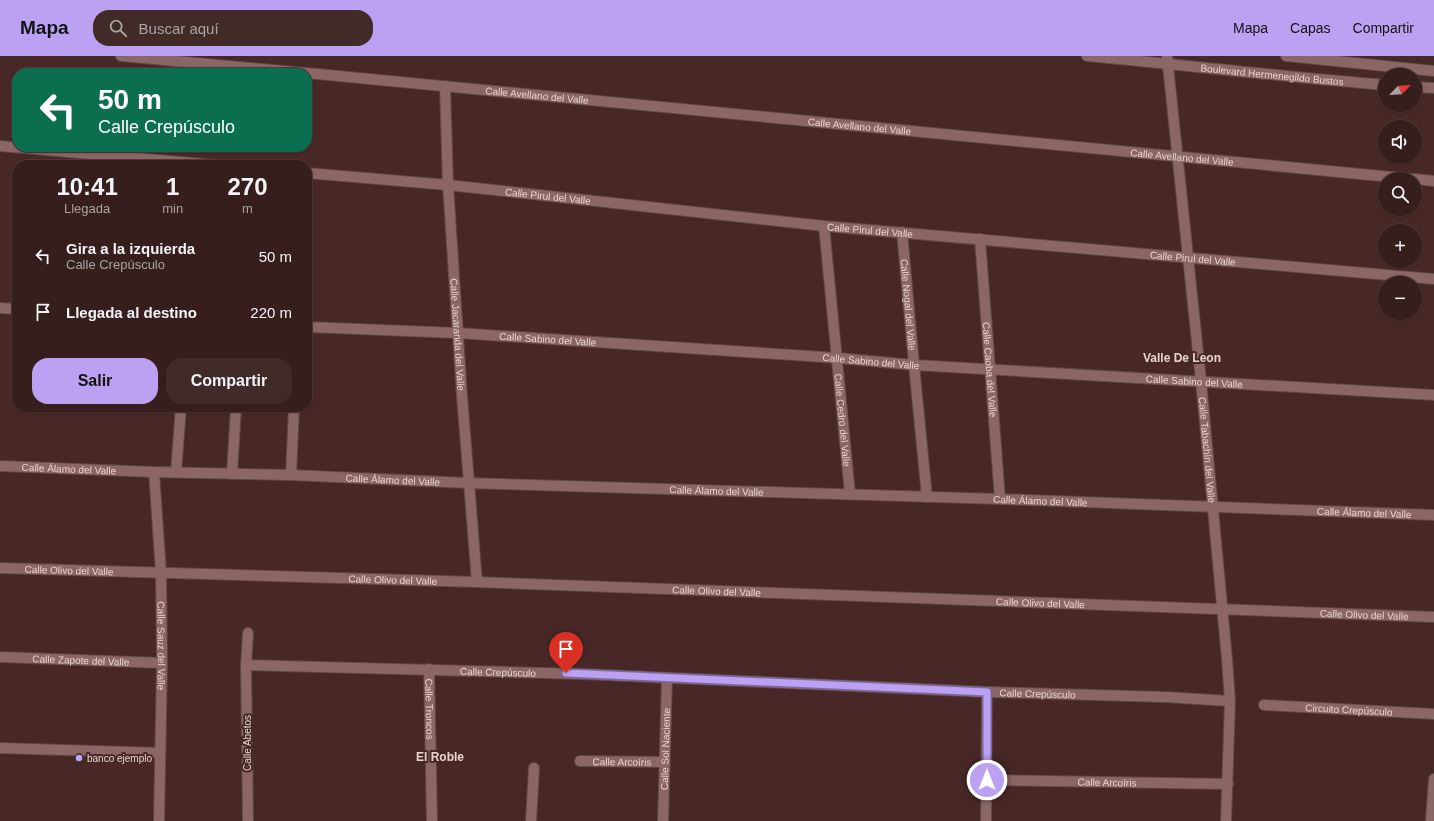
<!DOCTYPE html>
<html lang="es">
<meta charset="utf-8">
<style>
:root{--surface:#351e1c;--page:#402b29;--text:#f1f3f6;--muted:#aaa2a3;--line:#4f3c3b;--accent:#bca0f2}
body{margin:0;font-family:Arial,sans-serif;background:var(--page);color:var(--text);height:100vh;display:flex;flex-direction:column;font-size:15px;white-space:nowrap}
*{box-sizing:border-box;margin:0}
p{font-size:13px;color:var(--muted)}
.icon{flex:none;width:22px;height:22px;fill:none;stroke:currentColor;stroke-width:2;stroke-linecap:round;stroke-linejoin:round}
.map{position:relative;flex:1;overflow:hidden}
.sheet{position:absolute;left:12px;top:104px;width:300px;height:252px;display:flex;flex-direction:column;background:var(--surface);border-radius:16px;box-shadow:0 1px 3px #0004,0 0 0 1px var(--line)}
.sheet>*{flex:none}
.hud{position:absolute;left:12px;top:12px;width:300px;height:84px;border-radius:16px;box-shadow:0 1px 3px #0004,0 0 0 1px var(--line);background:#0b6e4f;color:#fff;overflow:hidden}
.needle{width:26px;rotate:66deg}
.controls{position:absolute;left:1378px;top:12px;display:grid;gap:8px}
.controls a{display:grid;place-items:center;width:44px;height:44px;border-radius:50%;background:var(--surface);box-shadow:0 1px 3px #0004,0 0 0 1px var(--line);font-size:20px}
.pin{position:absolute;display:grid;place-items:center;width:34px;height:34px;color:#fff;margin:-41px -17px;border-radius:50% 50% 50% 0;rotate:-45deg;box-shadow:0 0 4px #0007}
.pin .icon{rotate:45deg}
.me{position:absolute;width:44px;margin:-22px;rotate:0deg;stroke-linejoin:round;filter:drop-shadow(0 0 3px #0008)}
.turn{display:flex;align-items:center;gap:14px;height:84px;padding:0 20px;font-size:18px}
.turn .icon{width:52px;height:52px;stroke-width:2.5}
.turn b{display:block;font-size:28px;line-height:34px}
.eta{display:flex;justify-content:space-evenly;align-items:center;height:68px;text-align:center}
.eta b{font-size:24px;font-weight:800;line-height:28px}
.cta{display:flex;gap:8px;margin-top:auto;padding:8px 20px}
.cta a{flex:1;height:46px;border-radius:16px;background:var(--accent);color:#111;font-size:16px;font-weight:800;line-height:46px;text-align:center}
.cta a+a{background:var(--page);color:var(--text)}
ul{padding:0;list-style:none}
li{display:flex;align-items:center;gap:12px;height:56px;padding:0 20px}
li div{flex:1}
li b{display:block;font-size:15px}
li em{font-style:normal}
header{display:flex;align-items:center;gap:24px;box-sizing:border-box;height:56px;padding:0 20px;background:var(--accent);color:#111}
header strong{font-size:19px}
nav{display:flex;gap:22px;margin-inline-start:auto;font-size:14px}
.search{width:280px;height:36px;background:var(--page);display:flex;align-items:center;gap:10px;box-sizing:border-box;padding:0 14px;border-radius:16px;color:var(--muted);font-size:15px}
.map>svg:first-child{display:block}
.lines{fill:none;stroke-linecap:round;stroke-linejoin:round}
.minor-casing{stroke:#614745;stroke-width:12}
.minor{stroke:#8a6764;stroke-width:10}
.route-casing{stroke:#7a689d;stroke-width:10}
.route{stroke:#bca0f2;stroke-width:7}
.poi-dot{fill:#b9abf7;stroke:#472826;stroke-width:1.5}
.labels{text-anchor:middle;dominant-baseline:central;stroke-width:4;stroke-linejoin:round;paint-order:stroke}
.street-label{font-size:10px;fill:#e8d3d1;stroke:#472826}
.poi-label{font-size:10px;fill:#e8d3d1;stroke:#472826;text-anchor:start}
.quarter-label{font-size:12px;font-weight:bold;fill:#e8d3d1;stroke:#472826}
</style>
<header>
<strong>Mapa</strong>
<div class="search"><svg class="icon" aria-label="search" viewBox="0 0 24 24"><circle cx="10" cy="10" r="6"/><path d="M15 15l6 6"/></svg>Buscar aquí</div>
<nav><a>Mapa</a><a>Capas</a><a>Compartir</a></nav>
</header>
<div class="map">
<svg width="1434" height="765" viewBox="0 0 1434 765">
<rect width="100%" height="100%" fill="#472826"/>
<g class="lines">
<defs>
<g id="minor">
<polyline points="121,0 306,17"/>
<path id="s1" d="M1087 0C1186 9 1285 21 1385 29"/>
<path id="s2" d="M1167 0 1201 325 1227 603 1230 645 1226 765"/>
<polyline points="1286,0 1434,15"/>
<path id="s3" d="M307 17 1412 123"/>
<path id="s4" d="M445 30 448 129 462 340 477 526"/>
<polyline points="1415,31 1434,32"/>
<polyline points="0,90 215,109"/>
<path id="s5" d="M307 117 448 129 824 170 1434 223"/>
<polyline points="1415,123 1434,125"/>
<path id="s6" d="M824 170 850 438"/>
<path id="s7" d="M902 176 914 309 927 441"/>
<path id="s8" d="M980 183 1000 443"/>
<polyline points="0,252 17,253"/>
<path id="s9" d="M307 271 458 277 838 302 914 309 1434 339"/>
<path id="s10" d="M0 410 154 416 291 419 468 427 1000 443 1434 459"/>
<path id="s11" d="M154 416 161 517 162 607 159 765"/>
<polyline points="176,416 181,351"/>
<polyline points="232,418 236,351"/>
<polyline points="291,419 294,351"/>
<path id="s12" d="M0 512 477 526 1434 561"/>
<path id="s13" d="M0 601 162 607"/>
<path id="s14" d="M246 609 581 618 987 636 1165 641 1230 645"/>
<path id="s15" d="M429 613 432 765"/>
<path id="s16" d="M1264 649 1434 658"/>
<polyline points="0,692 160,697"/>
<path id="s17" d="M580 705 664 706"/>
<path id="s18" d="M987 724 1228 728"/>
<polyline points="248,765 246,609 248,577"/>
<polyline points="531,765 534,712"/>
<path id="s19" d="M663 765 667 622"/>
<polyline points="986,765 987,636"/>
<polyline points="1431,765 1434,723"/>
</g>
</defs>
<use href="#minor" class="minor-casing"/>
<use href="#minor" class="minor"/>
</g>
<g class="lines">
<defs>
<polyline id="route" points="566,617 987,636 987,724"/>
</defs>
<use href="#route" class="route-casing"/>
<use href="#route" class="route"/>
</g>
<circle class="poi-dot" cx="79" cy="702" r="4"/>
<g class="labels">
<g class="street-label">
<text stroke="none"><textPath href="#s1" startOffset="186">Boulevard Hermenegildo Bustos</textPath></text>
<text stroke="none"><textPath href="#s3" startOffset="231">Calle Avellano del Valle</textPath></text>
<text stroke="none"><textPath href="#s3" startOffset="555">Calle Avellano del Valle</textPath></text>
<text stroke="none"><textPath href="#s3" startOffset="879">Calle Avellano del Valle</textPath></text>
<text stroke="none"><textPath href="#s5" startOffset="242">Calle Pirul del Valle</textPath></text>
<text stroke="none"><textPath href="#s5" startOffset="566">Calle Pirul del Valle</textPath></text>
<text stroke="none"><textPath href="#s5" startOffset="890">Calle Pirul del Valle</textPath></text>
<text stroke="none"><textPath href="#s7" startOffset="73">Calle Nogal del Valle</textPath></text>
<text stroke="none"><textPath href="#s4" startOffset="249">Calle Jacaranda del Valle</textPath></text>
<text stroke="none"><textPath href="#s9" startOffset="241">Calle Sabino del Valle</textPath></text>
<text stroke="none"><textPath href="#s9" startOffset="565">Calle Sabino del Valle</textPath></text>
<text stroke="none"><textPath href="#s8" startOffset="131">Calle Caoba del Valle</textPath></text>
<text stroke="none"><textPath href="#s9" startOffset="889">Calle Sabino del Valle</textPath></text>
<text stroke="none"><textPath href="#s6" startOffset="195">Calle Cedro del Valle</textPath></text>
<text stroke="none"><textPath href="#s2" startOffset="396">Calle Tabachín del Valle</textPath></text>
<text stroke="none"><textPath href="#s10" startOffset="69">Calle Álamo del Valle</textPath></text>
<text stroke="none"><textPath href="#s10" startOffset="393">Calle Álamo del Valle</textPath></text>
<text stroke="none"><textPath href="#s10" startOffset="717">Calle Álamo del Valle</textPath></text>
<text stroke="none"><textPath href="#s10" startOffset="1041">Calle Álamo del Valle</textPath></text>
<text stroke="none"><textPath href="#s10" startOffset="1365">Calle Álamo del Valle</textPath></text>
<text stroke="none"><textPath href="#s12" startOffset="69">Calle Olivo del Valle</textPath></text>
<text stroke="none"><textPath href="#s12" startOffset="393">Calle Olivo del Valle</textPath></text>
<text stroke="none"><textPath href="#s12" startOffset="717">Calle Olivo del Valle</textPath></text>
<text stroke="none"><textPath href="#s12" startOffset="1041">Calle Olivo del Valle</textPath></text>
<text stroke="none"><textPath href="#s12" startOffset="1365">Calle Olivo del Valle</textPath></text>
<text stroke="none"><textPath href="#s11" startOffset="174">Calle Sauz del Valle</textPath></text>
<text stroke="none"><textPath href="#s13" startOffset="81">Calle Zapote del Valle</textPath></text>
<text stroke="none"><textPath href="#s14" startOffset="252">Calle Crepúsculo</textPath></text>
<text stroke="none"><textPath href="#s14" startOffset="792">Calle Crepúsculo</textPath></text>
<text stroke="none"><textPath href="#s15" startOffset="40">Calle Troncos</textPath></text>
<text stroke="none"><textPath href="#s16" startOffset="85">Circuito Crepúsculo</textPath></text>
<text transform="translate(247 687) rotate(-90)">Calle Abetos</text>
<text stroke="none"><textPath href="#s19" startOffset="72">Calle Sol Naciente</textPath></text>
<text stroke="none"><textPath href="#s17" startOffset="42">Calle Arcoíris</textPath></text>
<text stroke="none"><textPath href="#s18" startOffset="120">Calle Arcoíris</textPath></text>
</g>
<g class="poi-label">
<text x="87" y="702">banco ejemplo</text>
</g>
<g class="quarter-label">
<text x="1182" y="302">Valle De Leon</text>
<text x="440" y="701">El Roble</text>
</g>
</g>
</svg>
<div class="controls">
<a><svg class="needle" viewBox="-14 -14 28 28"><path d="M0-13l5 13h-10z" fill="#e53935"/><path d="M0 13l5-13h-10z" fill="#aaa2a3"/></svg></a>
<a><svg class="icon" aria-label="sound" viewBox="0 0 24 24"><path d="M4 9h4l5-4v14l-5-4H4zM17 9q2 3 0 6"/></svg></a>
<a><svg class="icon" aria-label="search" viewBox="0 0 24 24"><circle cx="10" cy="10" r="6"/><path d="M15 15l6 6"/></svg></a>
<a>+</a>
<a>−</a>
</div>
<div class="pin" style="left:566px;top:617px;background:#d93025"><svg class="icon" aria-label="arrive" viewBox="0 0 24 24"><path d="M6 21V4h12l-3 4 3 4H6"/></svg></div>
<svg class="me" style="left:987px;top:724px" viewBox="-20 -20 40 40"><circle r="17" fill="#bca0f2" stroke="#fff" stroke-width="3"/><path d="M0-11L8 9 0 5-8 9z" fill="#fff"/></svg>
<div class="hud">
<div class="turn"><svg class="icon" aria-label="left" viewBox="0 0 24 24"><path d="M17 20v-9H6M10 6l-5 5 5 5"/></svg><div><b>50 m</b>Calle Crepúsculo</div></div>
</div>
<section class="sheet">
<div class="eta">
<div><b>10:41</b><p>Llegada</p></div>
<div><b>1</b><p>min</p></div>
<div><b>270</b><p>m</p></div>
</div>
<ul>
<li><svg class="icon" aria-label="left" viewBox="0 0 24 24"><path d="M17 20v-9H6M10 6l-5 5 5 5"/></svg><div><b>Gira a la izquierda</b><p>Calle Crepúsculo</p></div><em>50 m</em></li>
<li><svg class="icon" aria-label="arrive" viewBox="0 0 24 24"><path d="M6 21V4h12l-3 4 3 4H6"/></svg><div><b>Llegada al destino</b></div><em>220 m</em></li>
</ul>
<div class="cta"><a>Salir</a><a>Compartir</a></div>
</section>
</div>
